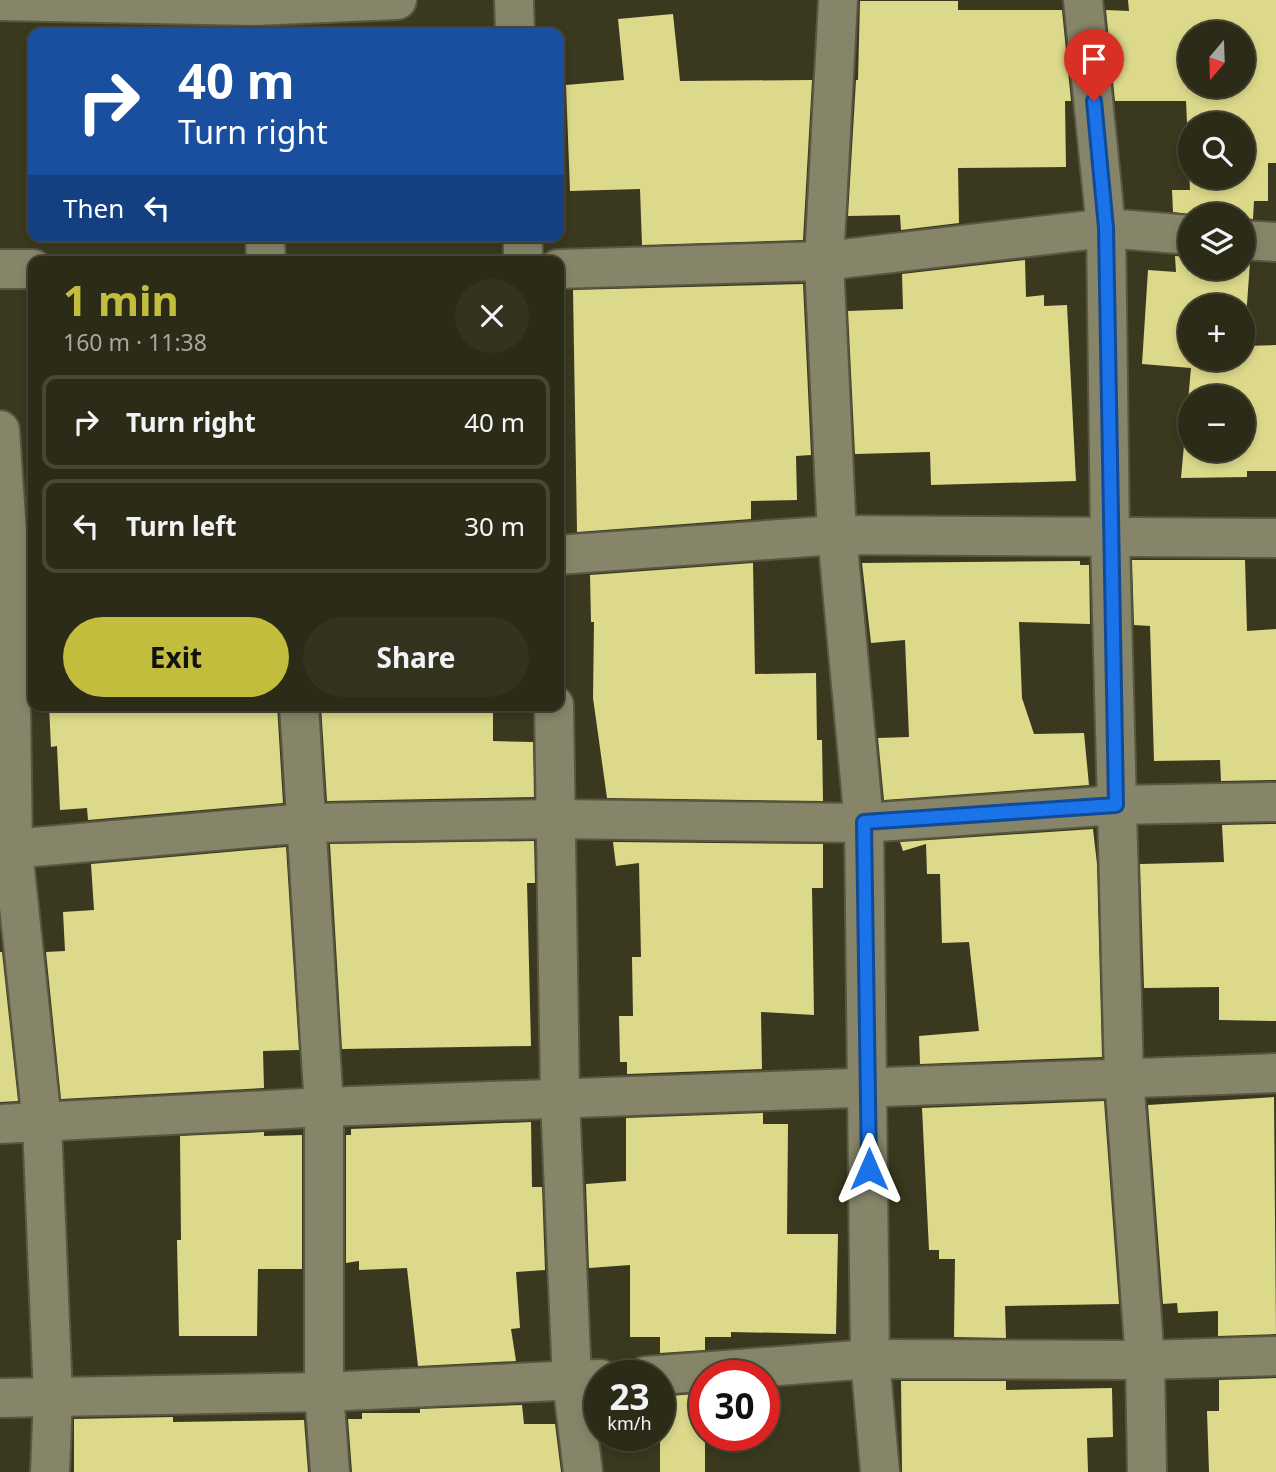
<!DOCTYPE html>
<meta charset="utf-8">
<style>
:root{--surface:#2c2b17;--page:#343320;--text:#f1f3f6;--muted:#a6a7a1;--line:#484736;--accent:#c3bd3e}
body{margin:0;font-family:"Noto Sans",sans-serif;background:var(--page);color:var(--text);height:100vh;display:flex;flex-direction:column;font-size:26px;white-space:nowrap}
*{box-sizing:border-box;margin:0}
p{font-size:23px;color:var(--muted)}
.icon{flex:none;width:38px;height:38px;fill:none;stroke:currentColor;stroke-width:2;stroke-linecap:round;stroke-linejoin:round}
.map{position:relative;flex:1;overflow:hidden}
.side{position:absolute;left:28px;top:256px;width:536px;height:455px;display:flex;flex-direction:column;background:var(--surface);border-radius:14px;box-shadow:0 4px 10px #0003,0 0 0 2px var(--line)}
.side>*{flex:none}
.banner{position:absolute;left:28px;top:28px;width:536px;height:214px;border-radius:14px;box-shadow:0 4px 10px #0003,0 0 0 2px var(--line);background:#1a4fa0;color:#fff;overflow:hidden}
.needle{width:46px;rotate:199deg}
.buttons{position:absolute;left:1178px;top:21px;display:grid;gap:14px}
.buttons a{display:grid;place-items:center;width:77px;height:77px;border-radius:50%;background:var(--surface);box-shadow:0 4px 10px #0003,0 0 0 2px var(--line);font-size:35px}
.speed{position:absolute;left:584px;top:1360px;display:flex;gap:14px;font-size:35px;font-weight:700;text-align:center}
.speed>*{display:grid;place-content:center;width:91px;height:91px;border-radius:50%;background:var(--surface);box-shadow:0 4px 10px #0003,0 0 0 2px var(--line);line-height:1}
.speed small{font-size:18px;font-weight:400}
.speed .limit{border:10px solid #d22;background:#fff;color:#111}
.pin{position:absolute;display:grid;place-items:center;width:60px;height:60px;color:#fff;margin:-72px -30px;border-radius:50% 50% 50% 0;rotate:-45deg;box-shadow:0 0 7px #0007}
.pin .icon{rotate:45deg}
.me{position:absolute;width:77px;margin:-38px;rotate:0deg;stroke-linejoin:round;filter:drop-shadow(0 0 5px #0008)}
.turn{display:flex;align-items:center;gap:24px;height:147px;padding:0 35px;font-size:32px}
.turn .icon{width:91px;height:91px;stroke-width:2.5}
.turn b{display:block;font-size:49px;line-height:60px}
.then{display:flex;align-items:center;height:66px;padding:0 35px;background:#0003;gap:14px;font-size:26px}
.round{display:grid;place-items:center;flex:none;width:74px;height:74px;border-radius:37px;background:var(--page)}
.overview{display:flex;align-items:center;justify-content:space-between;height:119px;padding:0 35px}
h1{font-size:42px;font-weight:700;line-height:52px;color:var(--accent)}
.cta{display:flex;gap:14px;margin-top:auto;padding:14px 35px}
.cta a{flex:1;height:80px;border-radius:42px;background:var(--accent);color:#111;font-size:28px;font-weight:700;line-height:80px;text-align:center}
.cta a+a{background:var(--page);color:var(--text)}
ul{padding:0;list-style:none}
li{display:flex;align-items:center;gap:21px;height:94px;margin:0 14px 10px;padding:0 21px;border:4px solid var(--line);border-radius:14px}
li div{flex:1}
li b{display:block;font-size:26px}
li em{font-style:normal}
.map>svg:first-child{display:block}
.building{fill:#dcd98b;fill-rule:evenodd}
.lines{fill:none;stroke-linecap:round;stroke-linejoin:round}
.street-casing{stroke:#585741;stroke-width:42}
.street{stroke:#868569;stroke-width:38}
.route-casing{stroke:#114b97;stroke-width:18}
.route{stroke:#1a73e8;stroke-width:12}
</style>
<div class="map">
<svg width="1276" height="1472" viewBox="0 0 1276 1472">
<rect width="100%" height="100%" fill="#3a391f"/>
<g class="building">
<path d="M1128 0H1276V163H1268V201H1254L1253 219 1242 218V215H1198L1173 212 1172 190H1190L1186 101H1115L1106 10 1129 11ZM1190 33H1242V86H1190ZM1190 124H1242V177H1190Z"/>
<polygon points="860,1 958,1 958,10 1062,10 1071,101 1065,101 1066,167 958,168 959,223 901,230 900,215 848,216 856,80 858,80"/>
<polygon points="673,14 680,81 812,80 803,240 642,245 640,189 570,191 566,85 624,80 618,19"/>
<path d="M1175 256 1190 257V268H1242V262H1250L1244 346 1276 345V471H1247V477L1181 478 1191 368 1142 364 1148 270 1176 272ZM1190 306H1242V359H1190ZM1190 397H1242V450H1190Z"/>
<polygon points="1025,260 1026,297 1044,295 1044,306 1067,305 1076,481 931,485 930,452 855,454 848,311 903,309 902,274"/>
<polygon points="803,284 811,455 796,456 797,500 751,501 751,519 577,532 573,290"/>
<polygon points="1132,560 1245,560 1247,631 1276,629 1276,780 1221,781 1220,760 1154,761 1150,626 1134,625"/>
<polygon points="1080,561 1080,565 1089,565 1090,624 1019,622 1022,698 1034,734 1084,733 1089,785 884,800 878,738 909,737 905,640 871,643 862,563"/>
<polygon points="753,563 755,674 816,673 817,740 822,740 823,801 607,798 593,698 594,622 591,622 590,575"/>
<polygon points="49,705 277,705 283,803 88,820 87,808 60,810 57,746 51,747"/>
<polygon points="321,705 493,705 493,741 533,742 534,797 327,801"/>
<polygon points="1276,824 1276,1021 1219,1020 1219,987 1144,988 1140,864 1224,862 1222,825"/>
<polygon points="1093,829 1097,864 1102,1057 920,1064 919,1036 979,1031 969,942 942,943 940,874 927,874 926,844 903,851 900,842"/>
<polygon points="534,841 535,883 527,883 531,1046 342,1049 330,844"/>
<polygon points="613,842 823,844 823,888 812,888 814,1015 761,1012 762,1069 627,1074 627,1062 620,1062 619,1016 633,1016 632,957 641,957 639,863 616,866"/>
<polygon points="286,847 299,1050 263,1051 264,1088 61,1099 46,952 65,951 63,912 94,910 91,864"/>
<polygon points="0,952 2,952 18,1101 0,1102"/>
<polygon points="1274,1097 1276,1334 1218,1336 1218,1311 1178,1313 1177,1303 1163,1304 1148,1105"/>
<polygon points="1104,1101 1119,1304 1005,1306 1006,1338 954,1337 955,1259 939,1259 939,1250 929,1250 922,1108"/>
<polygon points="763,1113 763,1124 788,1124 787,1234 838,1234 836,1334 731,1332 731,1337 705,1337 705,1350 660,1353 660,1337 630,1337 630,1265 589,1268 586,1184 626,1181 626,1118"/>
<polygon points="531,1122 532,1187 542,1187 545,1270 516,1272 520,1328 511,1329 516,1361 418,1366 407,1268 359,1270 359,1261 346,1263 346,1135 351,1135 351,1129"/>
<polygon points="264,1132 264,1136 302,1135 302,1269 258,1269 257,1336 179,1336 177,1240 181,1240 180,1136"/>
<polygon points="1276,1378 1276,1472 1209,1472 1207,1411 1219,1411 1219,1380"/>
<polygon points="901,1381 1006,1381 1006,1390 1112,1388 1113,1437 1087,1438 1088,1472 902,1472"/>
<polygon points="705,1393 705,1472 660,1472 660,1397"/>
<polygon points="522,1405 524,1424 555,1424 561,1472 352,1472 348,1419 362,1419 362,1413 420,1413 420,1409"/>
<polygon points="173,1417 173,1422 304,1420 308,1472 74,1472 74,1419"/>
</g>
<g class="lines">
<defs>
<g id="street">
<polyline points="514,0 515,33"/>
<polyline points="838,0 824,261 837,535 864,823 870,1359 880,1472"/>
<polyline points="1083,0 1106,228 1110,537 1124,1077 1145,1360 1147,1472"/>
<polyline points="0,1 254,6 397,0"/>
<polyline points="265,236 266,261"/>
<polyline points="523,236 523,261"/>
<polyline points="1242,240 1276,242"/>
<polyline points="0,269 33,269"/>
<polyline points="558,269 824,261 1106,228 1190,235"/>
<polyline points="0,430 9,561 13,850 42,1123 53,1397 50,1472"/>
<polyline points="558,555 837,535 1276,538"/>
<polyline points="299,705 324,1107 324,1392 330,1472"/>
<polyline points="554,705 560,1098 572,1381 583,1472"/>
<polyline points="0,850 306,823 555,819 864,823 1116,805 1276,802"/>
<polyline points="0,1124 324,1107 1276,1073"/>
<polyline points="646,1376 870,1359 1145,1360 1276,1356"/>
<polyline points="0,1398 324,1392 600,1379"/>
</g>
</defs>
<use href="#street" class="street-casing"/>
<use href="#street" class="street"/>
</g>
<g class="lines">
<defs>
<polyline id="route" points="869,1169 864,822 1116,805 1106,228 1094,101"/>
</defs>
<use href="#route" class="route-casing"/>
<use href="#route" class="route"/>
</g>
</svg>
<div class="buttons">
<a><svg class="needle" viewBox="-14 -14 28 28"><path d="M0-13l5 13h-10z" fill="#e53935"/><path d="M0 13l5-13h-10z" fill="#a6a7a1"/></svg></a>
<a><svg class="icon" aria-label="search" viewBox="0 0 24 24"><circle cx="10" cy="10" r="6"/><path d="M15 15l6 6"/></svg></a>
<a><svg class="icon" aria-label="layers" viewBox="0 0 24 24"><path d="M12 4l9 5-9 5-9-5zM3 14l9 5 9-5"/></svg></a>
<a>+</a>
<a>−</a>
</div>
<div class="speed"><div>23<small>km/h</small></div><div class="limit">30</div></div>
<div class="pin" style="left:1094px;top:101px;background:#d93025"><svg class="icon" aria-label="arrive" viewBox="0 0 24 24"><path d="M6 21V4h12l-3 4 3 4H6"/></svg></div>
<svg class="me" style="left:869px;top:1169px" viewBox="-20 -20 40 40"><path d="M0-17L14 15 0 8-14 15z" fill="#1a73e8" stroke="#fff" stroke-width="4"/></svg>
<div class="banner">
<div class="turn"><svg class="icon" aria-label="right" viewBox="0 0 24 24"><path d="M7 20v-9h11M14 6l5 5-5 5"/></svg><div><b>40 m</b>Turn right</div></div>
<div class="then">Then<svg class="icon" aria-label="left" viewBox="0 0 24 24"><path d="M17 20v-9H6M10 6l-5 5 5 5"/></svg></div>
</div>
<section class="side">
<div class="overview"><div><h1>1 min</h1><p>160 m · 11:38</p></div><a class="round"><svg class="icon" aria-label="close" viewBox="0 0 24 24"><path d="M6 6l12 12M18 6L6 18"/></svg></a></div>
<ul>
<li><svg class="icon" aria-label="right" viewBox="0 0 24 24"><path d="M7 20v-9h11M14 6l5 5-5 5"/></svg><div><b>Turn right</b></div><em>40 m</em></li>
<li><svg class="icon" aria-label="left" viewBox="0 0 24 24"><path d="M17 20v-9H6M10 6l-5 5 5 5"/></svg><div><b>Turn left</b></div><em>30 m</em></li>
</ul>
<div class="cta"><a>Exit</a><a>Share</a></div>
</section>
</div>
